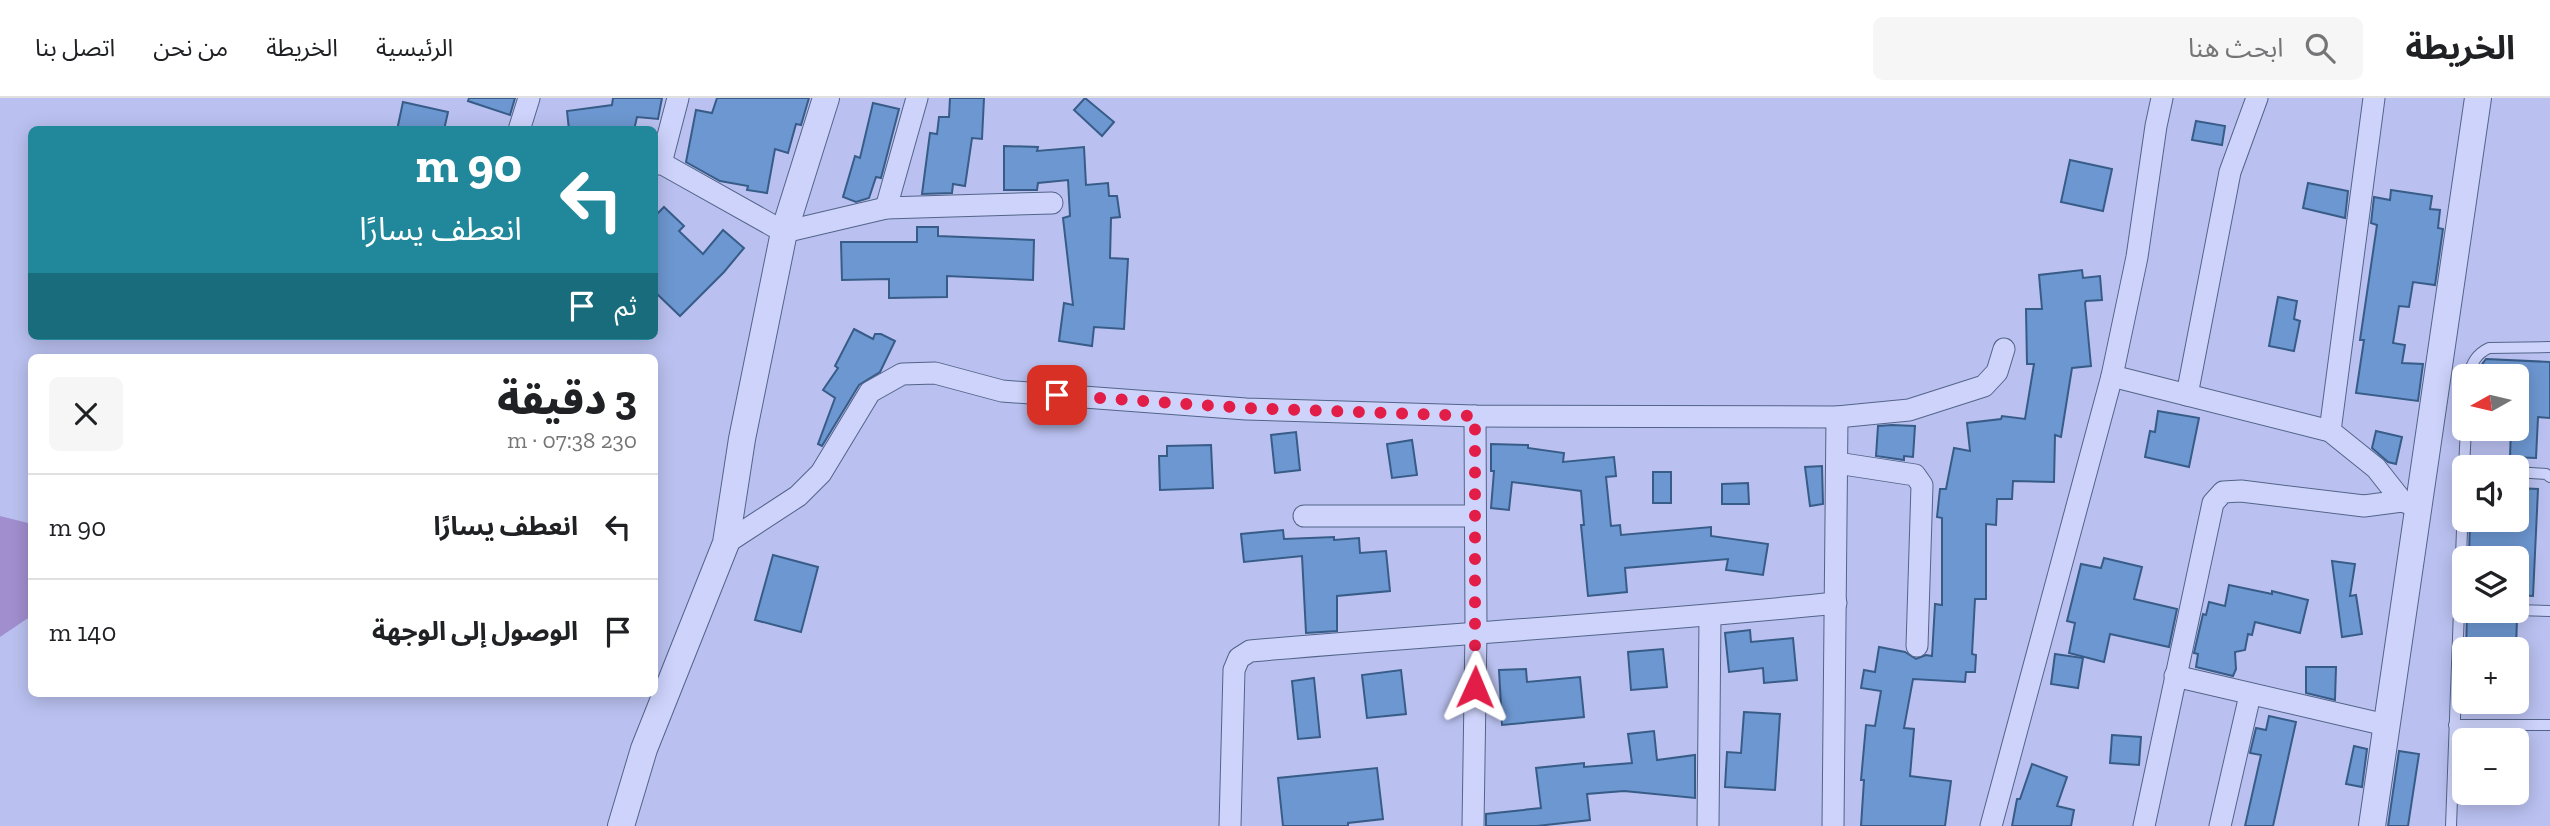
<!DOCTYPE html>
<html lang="ar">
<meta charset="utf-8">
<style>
:root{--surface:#fff;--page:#f6f6f6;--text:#202124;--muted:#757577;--line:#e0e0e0}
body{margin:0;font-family:"Zilla Slab","Noto Sans Arabic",serif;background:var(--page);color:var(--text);direction:rtl;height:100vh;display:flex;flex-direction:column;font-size:26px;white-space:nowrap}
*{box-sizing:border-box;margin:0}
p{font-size:23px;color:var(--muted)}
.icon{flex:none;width:38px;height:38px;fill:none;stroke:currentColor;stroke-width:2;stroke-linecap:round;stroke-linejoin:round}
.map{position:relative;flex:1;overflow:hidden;direction:ltr}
.drawer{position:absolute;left:28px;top:256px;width:630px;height:343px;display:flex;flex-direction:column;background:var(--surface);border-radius:10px;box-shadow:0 4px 18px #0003;direction:rtl}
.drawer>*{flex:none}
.banner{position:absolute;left:28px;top:28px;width:630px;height:214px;border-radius:10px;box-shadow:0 4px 18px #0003;direction:rtl;background:#20889a;color:#fff;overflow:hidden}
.needle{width:46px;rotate:262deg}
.tools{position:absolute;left:2452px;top:266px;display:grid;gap:14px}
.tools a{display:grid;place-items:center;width:77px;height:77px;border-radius:10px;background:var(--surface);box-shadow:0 4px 18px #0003;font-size:35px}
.pin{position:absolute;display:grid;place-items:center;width:60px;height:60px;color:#fff;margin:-30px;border-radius:14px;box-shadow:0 4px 10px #0006}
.me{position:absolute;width:77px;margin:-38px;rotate:1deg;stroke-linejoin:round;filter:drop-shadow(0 0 5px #0008)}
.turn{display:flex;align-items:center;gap:24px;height:147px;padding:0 21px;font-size:32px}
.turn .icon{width:91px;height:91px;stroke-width:2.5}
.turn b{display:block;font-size:49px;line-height:60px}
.then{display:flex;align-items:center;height:66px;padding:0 21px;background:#0003;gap:14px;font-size:26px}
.round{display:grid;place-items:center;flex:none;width:74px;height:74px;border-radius:10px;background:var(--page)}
.summary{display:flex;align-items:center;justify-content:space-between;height:119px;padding:0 21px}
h1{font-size:42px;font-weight:800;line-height:52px}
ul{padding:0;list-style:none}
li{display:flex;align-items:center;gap:21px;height:105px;padding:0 21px;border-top:2px solid var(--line)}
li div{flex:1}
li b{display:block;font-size:26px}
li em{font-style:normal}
header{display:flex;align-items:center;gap:42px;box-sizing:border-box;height:98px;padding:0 35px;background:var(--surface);border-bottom:2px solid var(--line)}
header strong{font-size:33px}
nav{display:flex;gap:38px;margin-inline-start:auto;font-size:24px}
.search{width:490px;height:63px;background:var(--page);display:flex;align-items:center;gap:18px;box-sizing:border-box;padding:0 24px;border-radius:10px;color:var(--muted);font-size:26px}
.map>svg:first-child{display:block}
.green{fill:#a08ece}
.building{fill:#6d97d1;stroke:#385c88;stroke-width:2}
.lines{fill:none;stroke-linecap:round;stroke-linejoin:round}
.service-casing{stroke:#536488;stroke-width:12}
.minor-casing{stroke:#536488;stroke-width:23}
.tertiary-casing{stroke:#536488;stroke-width:28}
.service{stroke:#cdd3fb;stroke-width:10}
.minor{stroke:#cdd3fb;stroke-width:21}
.tertiary{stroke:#cdd3fb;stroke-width:26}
.route{stroke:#e11d48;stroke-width:12;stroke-dasharray:0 21.6}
</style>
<header>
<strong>الخريطة</strong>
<div class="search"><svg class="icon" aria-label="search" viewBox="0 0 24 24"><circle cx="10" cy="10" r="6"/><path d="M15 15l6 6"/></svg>ابحث هنا</div>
<nav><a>الرئيسية</a><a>الخريطة</a><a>من نحن</a><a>اتصل بنا</a></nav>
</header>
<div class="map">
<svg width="2550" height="728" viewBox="0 0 2550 728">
<rect width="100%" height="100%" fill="#bac1f0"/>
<polygon class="green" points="0,418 32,426 31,518 0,539"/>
<g class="building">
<polygon points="469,0 515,0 510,17 468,3"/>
<polygon points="613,0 662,0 658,21 637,19 634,32 569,32 567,13 612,7"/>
<polygon points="717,0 809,0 801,27 796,26 788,55 775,51 767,95 747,92 748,88 720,83 686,64 696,12 712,15"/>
<polygon points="950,0 984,0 982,41 972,40 965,88 953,86 952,95 922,96 930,35 937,36 939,19 949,19"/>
<polygon points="1085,0 1114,24 1102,38 1074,12"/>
<polygon points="403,4 448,14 444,32 397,32"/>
<polygon points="873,5 899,11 881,80 876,79 869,100 856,104 843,99 855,58 860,60"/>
<polygon points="2196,23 2225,28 2222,47 2192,42"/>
<polygon points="1004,48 1038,49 1037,53 1084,49 1086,87 1108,85 1109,98 1117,98 1120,119 1111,120 1110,160 1128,161 1124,231 1094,229 1092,248 1059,243 1064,205 1073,207 1063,120 1070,118 1068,82 1038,85 1037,92 1004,92"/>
<polygon points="2070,62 2112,71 2103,113 2061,104"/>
<polygon points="2308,85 2348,93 2345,120 2303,110"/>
<polygon points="2391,92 2432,98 2430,111 2440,112 2438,130 2443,131 2435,187 2413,184 2409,209 2399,208 2393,245 2405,247 2402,265 2423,266 2418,303 2356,295 2364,242 2360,242 2377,127 2371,125 2374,99 2390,102"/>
<polygon points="664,109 684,128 679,133 703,156 723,132 744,150 724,174 680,218 654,193 654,119"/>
<polygon points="917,129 938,129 938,138 1034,142 1033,182 947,178 947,199 889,200 889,181 842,182 841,144 917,144"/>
<polygon points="2082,172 2083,180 2100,178 2102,202 2086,203 2085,205 2091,268 2072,270 2061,339 2055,337 2054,384 2013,383 2012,401 1997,401 1996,427 1986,426 1986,501 1975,501 1972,556 1976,557 1975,574 1966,574 1965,584 1913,581 1904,630 1914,631 1910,678 1951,683 1945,728 1861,728 1864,682 1861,682 1866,627 1875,628 1881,593 1861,590 1864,572 1875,574 1879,549 1905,554 1916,561 1926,557 1932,558 1935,506 1942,507 1942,420 1937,419 1940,391 1946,391 1954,350 1970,353 1967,325 2001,321 2002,318 2025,321 2034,266 2027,266 2026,211 2042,211 2039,177"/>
<polygon points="2278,199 2297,203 2294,221 2300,223 2294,253 2269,248"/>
<polygon points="854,231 873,241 875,236 881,236 895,243 880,274 859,287 822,348 818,346 835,300 823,292 838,270 835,268"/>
<polygon points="2486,261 2550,264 2550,320 2538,319 2536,360 2510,359 2511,331 2516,331 2516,278 2477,278 2480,269"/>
<polygon points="2158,313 2199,320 2189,369 2145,359 2150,333 2155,334"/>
<polygon points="1892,327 1915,328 1913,359 1904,358 1904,362 1876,358 1878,328"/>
<polygon points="2376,333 2402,339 2396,366 2388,364 2372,350"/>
<polygon points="1296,334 1300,372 1275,375 1271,337"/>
<polygon points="1412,342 1417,377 1392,380 1387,346"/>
<polygon points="1491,346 1528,347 1528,350 1564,355 1563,364 1614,359 1616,378 1606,379 1611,428 1620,427 1621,437 1711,429 1711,438 1768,446 1763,477 1726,472 1728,461 1625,470 1627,494 1588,498 1581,427 1584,427 1581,393 1512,384 1509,412 1491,410 1494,373 1491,373"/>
<polygon points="1211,347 1213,390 1160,392 1159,358 1167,358 1167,348"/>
<polygon points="1822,368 1823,406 1810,408 1805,369"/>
<rect x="1653" y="374" width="18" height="31"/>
<polygon points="1748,385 1749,406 1722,406 1722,386"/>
<polygon points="2516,390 2538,391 2533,498 2516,497 2516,460 2469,460 2470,422 2516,422"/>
<polygon points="1283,432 1284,441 1334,439 1334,442 1359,440 1360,455 1386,453 1390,493 1337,498 1337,533 1306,535 1302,458 1244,464 1241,436"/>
<polygon points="773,457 818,469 801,534 755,522"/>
<polygon points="2104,460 2142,469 2134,501 2177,511 2169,549 2110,536 2104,564 2069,555 2075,525 2067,523 2081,466 2101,470"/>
<polygon points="2332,463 2355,466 2350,498 2356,497 2362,536 2342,539"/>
<polygon points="2229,487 2272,496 2272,493 2308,502 2300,535 2255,524 2252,537 2248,536 2245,552 2235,554 2236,571 2233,578 2196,569 2198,556 2194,555 2203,516 2206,517 2209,504 2225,508"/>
<polygon points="2467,517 2517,520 2516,551 2466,551"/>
<polygon points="1750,532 1751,544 1793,540 1797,582 1764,585 1763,570 1729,574 1725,535"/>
<polygon points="1663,551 1667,589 1631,592 1628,554"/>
<polygon points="2055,556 2083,560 2078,590 2051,586"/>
<polygon points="2306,569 2336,569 2335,602 2306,595"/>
<polygon points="1526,571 1527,584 1580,579 1584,619 1502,627 1499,572"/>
<polygon points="1401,572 1406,616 1367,620 1362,577"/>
<polygon points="1314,580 1320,639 1298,641 1292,583"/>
<polygon points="1744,614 1780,616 1775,692 1725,689 1727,654 1741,655"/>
<polygon points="2269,618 2296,624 2273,728 2245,728 2261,657 2250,655 2256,630 2266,632"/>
<polygon points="1654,633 1657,662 1695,657 1695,700 1624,693 1587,696 1590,722 1537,728 1486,728 1486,716 1541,710 1536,670 1584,665 1584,669 1632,665 1628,636"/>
<polygon points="2112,637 2141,639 2139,667 2110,665"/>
<polygon points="2354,648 2367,651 2362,689 2346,686"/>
<polygon points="2399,653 2419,656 2408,728 2388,728"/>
<polygon points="2032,666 2067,679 2057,708 2074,712 2071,728 2012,728 2017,701 2020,701"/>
<polygon points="1377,670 1383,721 1348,725 1348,728 1283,728 1278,680"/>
</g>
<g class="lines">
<defs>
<g id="service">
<path d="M2468 278C2472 265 2476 256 2489 250L2550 249"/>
<polyline points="2464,369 2466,331"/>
<polyline points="2516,374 2546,376 2550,379"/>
<polyline points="2516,512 2550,513"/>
<polyline points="2454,627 2550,627"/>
<polyline points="2451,728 2464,378"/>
</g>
<g id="minor">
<polyline points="519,32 529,0"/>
<polyline points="661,65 678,0"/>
<polyline points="654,67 661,65 784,134 886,110 1052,105"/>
<polyline points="886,110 917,0"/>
<polyline points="2112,278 2330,333 2376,370 2402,403"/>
<polyline points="2187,297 2230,74 2257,0"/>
<polyline points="2330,333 2374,0"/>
<polyline points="1837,365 1915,377 1922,387 1917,548"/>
<polyline points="1304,418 1475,418"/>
<polyline points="726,445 798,398 821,375 870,294 902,276 935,275 1002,293 1246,311 1475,318 1837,319 1909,312 1984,288 1997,274 2004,251"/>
<polyline points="2175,578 2386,627"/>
<path d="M1230 728 1234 572 1239 560 1250 553C1445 536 1641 525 1836 505"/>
<polyline points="1473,728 1476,533 1475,318"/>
<polyline points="1708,728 1710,518"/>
<polyline points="1833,728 1837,319"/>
<polyline points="1991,728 2112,278 2137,159 2156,28 2162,0"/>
<polyline points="2144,728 2213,405 2223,394 2241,393 2364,408 2402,403 2418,409"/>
<polyline points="2220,728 2250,597"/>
</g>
<g id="tertiary">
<polyline points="621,728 644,651 726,445 742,341 784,134 826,0"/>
<polyline points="2372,728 2478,0"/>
</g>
</defs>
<use href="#service" class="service-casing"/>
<use href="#minor" class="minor-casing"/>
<use href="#tertiary" class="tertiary-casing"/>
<use href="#service" class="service"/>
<use href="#minor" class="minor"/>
<use href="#tertiary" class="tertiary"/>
</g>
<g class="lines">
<polyline class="route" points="1057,297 1246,310 1475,318 1475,589"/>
</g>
</svg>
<div class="tools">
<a><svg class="needle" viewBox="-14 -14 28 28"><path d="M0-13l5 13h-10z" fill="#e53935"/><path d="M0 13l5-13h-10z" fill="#757577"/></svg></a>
<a><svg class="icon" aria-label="sound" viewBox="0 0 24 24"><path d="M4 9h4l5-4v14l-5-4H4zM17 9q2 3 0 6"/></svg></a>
<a><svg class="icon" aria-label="layers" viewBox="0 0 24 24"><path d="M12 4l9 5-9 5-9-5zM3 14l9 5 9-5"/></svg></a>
<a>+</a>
<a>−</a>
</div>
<div class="pin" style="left:1057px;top:297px;background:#d93025"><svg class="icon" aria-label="arrive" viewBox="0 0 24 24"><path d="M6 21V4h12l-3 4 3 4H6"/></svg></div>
<svg class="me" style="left:1475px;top:589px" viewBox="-20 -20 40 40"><path d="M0-17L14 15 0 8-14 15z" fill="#e11d48" stroke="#fff" stroke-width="4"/></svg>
<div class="banner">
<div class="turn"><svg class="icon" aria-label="left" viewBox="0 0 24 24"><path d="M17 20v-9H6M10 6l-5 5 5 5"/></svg><div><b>90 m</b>انعطف يسارًا</div></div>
<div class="then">ثم<svg class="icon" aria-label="arrive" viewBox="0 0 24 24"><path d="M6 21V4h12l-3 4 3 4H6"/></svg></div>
</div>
<section class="drawer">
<div class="summary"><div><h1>3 دقيقة</h1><p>230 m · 07:38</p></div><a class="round"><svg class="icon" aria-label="close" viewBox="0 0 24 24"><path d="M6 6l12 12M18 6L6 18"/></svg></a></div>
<ul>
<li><svg class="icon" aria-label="left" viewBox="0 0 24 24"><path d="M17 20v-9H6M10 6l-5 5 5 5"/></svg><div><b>انعطف يسارًا</b></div><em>90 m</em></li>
<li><svg class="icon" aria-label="arrive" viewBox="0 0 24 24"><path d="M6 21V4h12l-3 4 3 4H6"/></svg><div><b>الوصول إلى الوجهة</b></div><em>140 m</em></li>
</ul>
</section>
</div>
